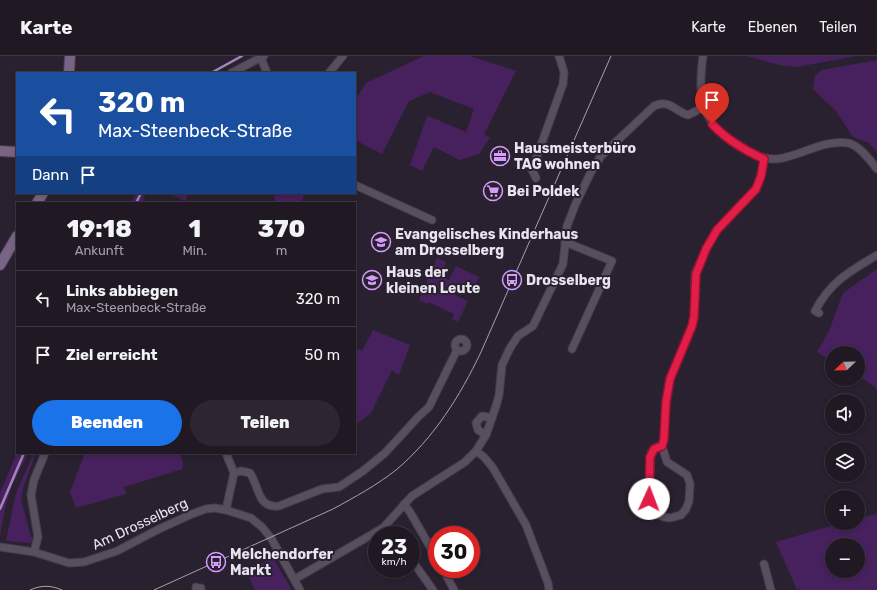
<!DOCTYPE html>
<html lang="de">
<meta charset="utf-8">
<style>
:root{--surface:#201924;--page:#2d2631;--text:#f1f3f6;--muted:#a2a0a6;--line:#3d3841;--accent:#1a73e8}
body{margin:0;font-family:Rubik,sans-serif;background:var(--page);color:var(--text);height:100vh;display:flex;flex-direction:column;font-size:15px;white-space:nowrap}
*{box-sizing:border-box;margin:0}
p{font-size:13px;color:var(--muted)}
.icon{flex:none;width:22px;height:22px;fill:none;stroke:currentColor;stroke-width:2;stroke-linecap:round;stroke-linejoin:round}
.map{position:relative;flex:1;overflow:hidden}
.sheet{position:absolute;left:16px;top:146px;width:340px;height:252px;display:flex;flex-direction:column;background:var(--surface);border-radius:0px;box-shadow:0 2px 6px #0003,0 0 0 1px var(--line)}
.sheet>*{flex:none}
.hud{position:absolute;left:16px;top:16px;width:340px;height:122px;border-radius:0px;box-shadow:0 2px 6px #0003,0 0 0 1px var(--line);background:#1a4fa0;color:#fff;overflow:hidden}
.needle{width:26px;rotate:248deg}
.fabs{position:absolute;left:825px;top:290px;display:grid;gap:8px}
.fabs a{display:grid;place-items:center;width:40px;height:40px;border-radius:50%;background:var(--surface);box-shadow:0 2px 6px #0003,0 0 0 1px var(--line);font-size:20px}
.speed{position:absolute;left:368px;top:470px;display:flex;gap:8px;font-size:20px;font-weight:700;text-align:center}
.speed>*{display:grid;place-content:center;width:52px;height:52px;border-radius:50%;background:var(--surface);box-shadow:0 2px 6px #0003,0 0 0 1px var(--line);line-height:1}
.speed small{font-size:10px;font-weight:400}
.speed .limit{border:6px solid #d22;background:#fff;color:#111}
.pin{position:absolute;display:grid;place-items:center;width:34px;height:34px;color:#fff;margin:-41px -17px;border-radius:50% 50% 50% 0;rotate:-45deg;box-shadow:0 0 4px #0007}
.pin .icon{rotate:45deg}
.me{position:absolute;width:44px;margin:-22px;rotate:2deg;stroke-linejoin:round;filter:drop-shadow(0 0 3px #0008)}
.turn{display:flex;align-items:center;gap:14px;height:84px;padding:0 16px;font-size:18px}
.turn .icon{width:52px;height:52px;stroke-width:2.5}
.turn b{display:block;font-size:28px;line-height:34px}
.then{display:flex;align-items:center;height:38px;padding:0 16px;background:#0003;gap:8px;font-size:15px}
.eta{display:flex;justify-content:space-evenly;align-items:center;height:68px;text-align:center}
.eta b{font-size:24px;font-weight:800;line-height:28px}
.button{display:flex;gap:8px;margin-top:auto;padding:8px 16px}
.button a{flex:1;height:46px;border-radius:24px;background:var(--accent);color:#fff;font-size:16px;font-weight:800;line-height:46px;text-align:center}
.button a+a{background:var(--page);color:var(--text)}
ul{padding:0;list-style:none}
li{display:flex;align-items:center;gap:12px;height:56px;padding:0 16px;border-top:1px solid var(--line)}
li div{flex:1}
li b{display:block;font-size:15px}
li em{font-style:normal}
header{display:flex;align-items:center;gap:24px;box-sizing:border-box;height:56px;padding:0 20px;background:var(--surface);border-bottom:1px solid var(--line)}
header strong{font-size:19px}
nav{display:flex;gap:22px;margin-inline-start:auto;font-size:14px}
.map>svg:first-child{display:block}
.green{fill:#47215e;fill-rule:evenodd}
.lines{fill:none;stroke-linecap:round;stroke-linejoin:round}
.stream{stroke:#a485ba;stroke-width:2.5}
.street-casing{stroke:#463e4b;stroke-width:9}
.secondary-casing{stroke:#463e4b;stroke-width:12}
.street{stroke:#584e5f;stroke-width:7}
.secondary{stroke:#786485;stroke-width:10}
.tram{stroke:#a7a0ad;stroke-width:1}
.route-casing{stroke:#92132f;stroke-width:10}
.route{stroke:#e11d48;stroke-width:7}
.labels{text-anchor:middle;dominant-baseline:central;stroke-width:4;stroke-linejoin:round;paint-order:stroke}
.poi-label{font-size:14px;font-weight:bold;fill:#e9e3ee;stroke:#2a2130;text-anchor:start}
.street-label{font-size:14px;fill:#e9e3ee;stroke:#2a2130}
</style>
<header>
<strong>Karte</strong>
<nav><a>Karte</a><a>Ebenen</a><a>Teilen</a></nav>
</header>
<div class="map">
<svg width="877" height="534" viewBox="0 0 877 534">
<rect width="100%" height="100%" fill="#2a2130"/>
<g class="green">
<polygon points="424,0 470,0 516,15 484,78 490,82 479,98 460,104 434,91 422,115 410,109 426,63 428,60 466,76 474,53 430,36 409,45 382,98 355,84 355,44 366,27"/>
<polygon points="747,0 857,0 796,11 779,9"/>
<polygon points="877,4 877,96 869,87 853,81 836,55 813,33 815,20 822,14"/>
<polygon points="136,137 146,137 142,147 131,147"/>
<polygon points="168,137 189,137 185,145"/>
<polygon points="276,137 305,137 301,146 303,147 276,147 274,141"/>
<polygon points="437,202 446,206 440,220 449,224 456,210 479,221 473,234 459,229 455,239 468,245 458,266 452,263 454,258 428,246 427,248 419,244"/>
<polygon points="877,213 877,334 874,330 858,320 858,297 832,297 832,305 817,296 829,275 843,237"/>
<polygon points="373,274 410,289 399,319 392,314 371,357 355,369 355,291 362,295"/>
<polygon points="17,397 28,397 12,430 6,448 0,480 0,437"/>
<polygon points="34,397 36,397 24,429 21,443 31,481 35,482 35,485 28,487 6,485 16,437"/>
<polygon points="85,397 180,397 183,407 182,413 124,431 126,438 76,452 70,436"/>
<path d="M877 458V534H797L776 486 841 467H858V462ZM832 489H858V515H832Z"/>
<polygon points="273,502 292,534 255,534 246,515"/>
</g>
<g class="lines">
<g class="stream">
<polyline points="211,17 242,0"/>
<polyline points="136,147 141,137"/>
<polyline points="0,453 24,397"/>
</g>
<defs>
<g id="street">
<path d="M703 0C697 42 701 68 740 91 752 98 764 104 777 103 801 100 824 83 848 87 859 89 871 105 877 113"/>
<polyline points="261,2 267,17"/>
<polyline points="231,17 264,0"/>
<polyline points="329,17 343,0"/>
<polyline points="536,122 532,114 563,28 564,16 559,0"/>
<polyline points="355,129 432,164"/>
<polyline points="565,186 612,205 572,293"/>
<path d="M819 257 815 255C831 225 849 216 877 199"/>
<circle cx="461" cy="289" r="6"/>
<polyline points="486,379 478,374 476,367 482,360 492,362"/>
<polyline points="662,390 657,391 651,397 649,443 651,452 657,458 664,461 670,462 681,459 686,453 689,445 690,428 687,419 667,406 662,390 664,383 666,346 670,323 692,270 694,261 695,218 706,193 717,174 756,133 761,120 764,103"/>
<polyline points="476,395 484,401 493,412 526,469 548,527 549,534"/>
<path d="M234 417 241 415 250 417C260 432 257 452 279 450L322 433 339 431 363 415 385 397 419 360 429 351 457 294"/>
<polyline points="404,448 410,456 437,503"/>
<polyline points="226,454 234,417 226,397"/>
<polyline points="383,472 391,479"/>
<polyline points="0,491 34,496 69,507 84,506 117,495 159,473 192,458 206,453 215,452 226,454 251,462 262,471 271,482 300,534"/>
<polyline points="34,496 38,481 31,439 34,424 45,397"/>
<polyline points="411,503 433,534"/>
<polyline points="764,508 771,534"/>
<polyline points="443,513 454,534"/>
<path d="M295 523 383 472 412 440 465 406 476 395 486 379 496 350 499 339 502 309 510 292 518 280 533 270 563 208 567 170 576 147 591 116 601 100 654 50C671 43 674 55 688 59L704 51"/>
<polyline points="196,531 196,533 201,532 201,534"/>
</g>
<g id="secondary">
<polyline points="69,17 70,0"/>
<polyline points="0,95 17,96"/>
<polyline points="37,147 43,137"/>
<polyline points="0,209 17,180"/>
</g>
</defs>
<use href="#street" class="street-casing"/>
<use href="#secondary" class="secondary-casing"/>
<use href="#street" class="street"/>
<use href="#secondary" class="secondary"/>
<g class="tram">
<path d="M30 534C41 529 51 529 62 534"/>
<path d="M154 534 333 453C355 441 377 429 396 414 434 382 460 340 481 296L611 0"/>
</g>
</g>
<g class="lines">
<defs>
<path id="route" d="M649 443 650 401 654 393 662 390 664 383 666 346 670 323 692 270 694 261 696 218 706 193 717 174 756 133 761 120 764 103C744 94 727 84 712 68"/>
</defs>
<use href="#route" class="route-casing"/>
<use href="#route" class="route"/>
</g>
<defs>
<symbol id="office-ring" viewBox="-11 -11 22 22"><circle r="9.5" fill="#2a2130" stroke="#d49cfb" stroke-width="1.5"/><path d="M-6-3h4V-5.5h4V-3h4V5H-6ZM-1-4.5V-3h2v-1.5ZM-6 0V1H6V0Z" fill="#d49cfb"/></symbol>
<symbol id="supermarket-ring" viewBox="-11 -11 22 22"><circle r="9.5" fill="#2a2130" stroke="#d49cfb" stroke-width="1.5"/><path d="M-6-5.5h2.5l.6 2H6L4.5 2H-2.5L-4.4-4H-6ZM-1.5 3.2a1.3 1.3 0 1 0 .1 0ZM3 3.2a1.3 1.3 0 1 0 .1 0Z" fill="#d49cfb"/></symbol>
<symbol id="school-ring" viewBox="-11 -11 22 22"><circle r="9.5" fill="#2a2130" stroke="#d49cfb" stroke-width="1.5"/><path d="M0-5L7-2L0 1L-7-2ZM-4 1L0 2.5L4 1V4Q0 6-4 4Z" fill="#d49cfb"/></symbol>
<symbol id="bus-ring" viewBox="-11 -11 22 22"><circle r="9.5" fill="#2a2130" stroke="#d49cfb" stroke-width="1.5"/><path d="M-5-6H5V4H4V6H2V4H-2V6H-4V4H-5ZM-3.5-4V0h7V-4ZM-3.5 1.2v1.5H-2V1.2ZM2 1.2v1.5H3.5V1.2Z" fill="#d49cfb"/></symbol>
</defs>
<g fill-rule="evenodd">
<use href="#office-ring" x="489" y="89" width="22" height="22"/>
<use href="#supermarket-ring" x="482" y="124" width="22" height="22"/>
<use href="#school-ring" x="370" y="175" width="22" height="22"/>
<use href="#school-ring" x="361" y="213" width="22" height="22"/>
<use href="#bus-ring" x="501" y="213" width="22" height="22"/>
<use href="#bus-ring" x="205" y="495" width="22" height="22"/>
</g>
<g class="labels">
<g class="poi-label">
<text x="514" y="92">Hausmeisterbüro<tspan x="514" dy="16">TAG wohnen</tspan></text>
<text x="507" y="135">Bei Poldek</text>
<text x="395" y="178">Evangelisches Kinderhaus<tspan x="395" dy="16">am Drosselberg</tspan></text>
<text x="386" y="216">Haus der<tspan x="386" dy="16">kleinen Leute</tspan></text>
<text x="526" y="224">Drosselberg</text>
<text x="230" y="498">Melchendorfer<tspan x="230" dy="16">Markt</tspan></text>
</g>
<g class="street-label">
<text transform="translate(140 468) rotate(-25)">Am Drosselberg</text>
</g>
</g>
</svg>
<div class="fabs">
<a><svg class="needle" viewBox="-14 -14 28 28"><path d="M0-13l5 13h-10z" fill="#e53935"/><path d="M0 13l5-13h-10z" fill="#a2a0a6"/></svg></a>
<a><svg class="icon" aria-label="sound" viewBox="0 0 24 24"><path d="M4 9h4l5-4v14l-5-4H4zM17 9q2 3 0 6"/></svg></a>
<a><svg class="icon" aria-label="layers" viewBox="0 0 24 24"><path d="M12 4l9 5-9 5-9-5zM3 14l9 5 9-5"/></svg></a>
<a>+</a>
<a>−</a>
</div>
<div class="speed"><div>23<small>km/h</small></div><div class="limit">30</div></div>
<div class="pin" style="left:712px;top:68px;background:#d93025"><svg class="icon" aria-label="arrive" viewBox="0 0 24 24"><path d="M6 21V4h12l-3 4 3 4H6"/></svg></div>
<svg class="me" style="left:649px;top:443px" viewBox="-20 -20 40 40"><circle r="19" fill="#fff"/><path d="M0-13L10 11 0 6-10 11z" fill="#e11d48"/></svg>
<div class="hud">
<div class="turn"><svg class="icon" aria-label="left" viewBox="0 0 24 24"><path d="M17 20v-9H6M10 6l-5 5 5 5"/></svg><div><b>320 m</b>Max-Steenbeck-Straße</div></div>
<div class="then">Dann<svg class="icon" aria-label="arrive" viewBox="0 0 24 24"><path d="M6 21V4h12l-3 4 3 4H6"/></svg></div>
</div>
<section class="sheet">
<div class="eta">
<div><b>19:18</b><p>Ankunft</p></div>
<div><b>1</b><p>Min.</p></div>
<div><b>370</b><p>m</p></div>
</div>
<ul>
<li><svg class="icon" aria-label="left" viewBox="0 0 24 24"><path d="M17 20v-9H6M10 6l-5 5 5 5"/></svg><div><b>Links abbiegen</b><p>Max-Steenbeck-Straße</p></div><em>320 m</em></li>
<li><svg class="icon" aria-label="arrive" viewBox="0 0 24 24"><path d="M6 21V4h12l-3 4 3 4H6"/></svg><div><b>Ziel erreicht</b></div><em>50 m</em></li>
</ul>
<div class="button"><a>Beenden</a><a>Teilen</a></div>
</section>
</div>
